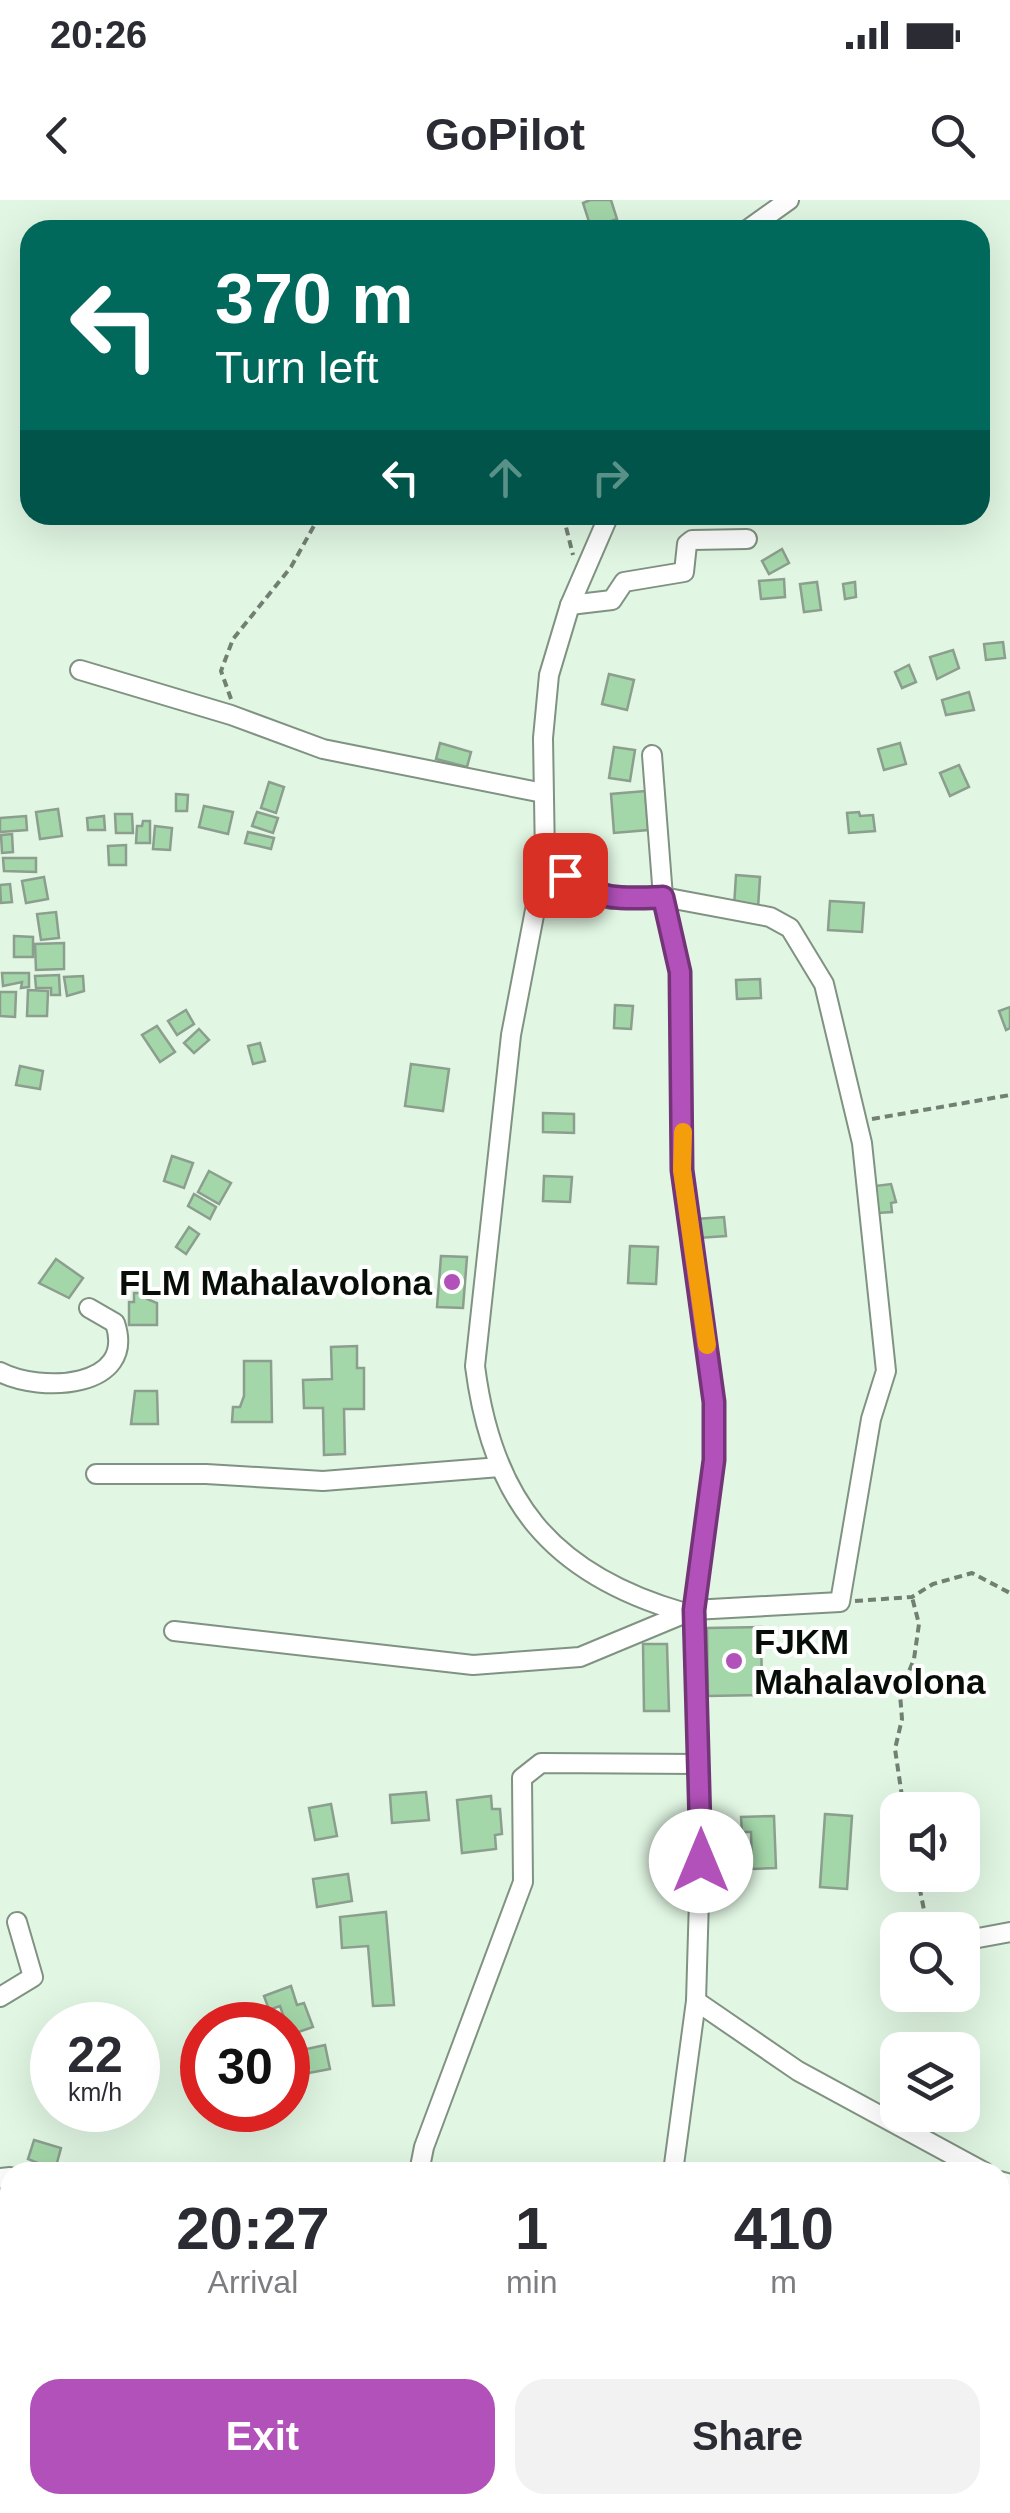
<!DOCTYPE html>
<style>
:root{--surface:#fff;--page:#f2f2f3;--text:#2b2b33;--muted:#7c7c81;--accent:#b151b9}
body{margin:0;font-family:Helvetica,sans-serif;background:var(--page);color:var(--text);height:100vh;display:flex;flex-direction:column;font-size:38px;white-space:nowrap}
*{box-sizing:border-box;margin:0}
p{font-size:32px;color:var(--muted)}
.icon{flex:none;width:55px;height:55px;fill:none;stroke:currentColor;stroke-width:2;stroke-linecap:round;stroke-linejoin:round}
.map{position:relative;flex:1;overflow:hidden}
.drawer{position:absolute;left:0px;top:1962px;width:1010px;height:352px;display:flex;flex-direction:column;background:var(--surface);border-radius:30px 30px 0 0;box-shadow:0 10px 40px #0002}
.drawer>*{flex:none}
.guide{position:absolute;left:20px;top:20px;width:970px;height:305px;border-radius:30px;box-shadow:0 10px 40px #0002;background:#00695c;color:#fff;overflow:hidden}
.controls{position:absolute;left:880px;top:1592px;display:grid;gap:20px}
.controls a{display:grid;place-items:center;width:100px;height:100px;border-radius:20px;background:var(--surface);box-shadow:0 10px 40px #0002;font-size:50px}
.speed{position:absolute;left:30px;top:1802px;display:flex;gap:20px;font-size:50px;font-weight:700;text-align:center}
.speed>*{display:grid;place-content:center;width:130px;height:130px;border-radius:50%;background:var(--surface);box-shadow:0 10px 40px #0002;line-height:1}
.speed small{font-size:25px;font-weight:400}
.speed .limit{border:15px solid #d22;background:#fff;color:#111}
.pin{position:absolute;display:grid;place-items:center;width:85px;height:85px;color:#fff;margin:-42px;border-radius:20px;box-shadow:0 5px 15px #0006}
.me{position:absolute;width:110px;margin:-55px;rotate:0deg;stroke-linejoin:round;filter:drop-shadow(0 0 8px #0008)}
.turn{display:flex;align-items:center;gap:35px;height:210px;padding:0 30px;font-size:45px}
.turn .icon{width:130px;height:130px;stroke-width:2.5}
.turn b{display:block;font-size:70px;line-height:85px}
.lanes{display:flex;align-items:center;height:95px;padding:0 30px;background:#0003;justify-content:center;gap:50px;direction:ltr}
.lanes .off{opacity:.35}
.eta{display:flex;justify-content:space-evenly;align-items:center;height:170px;text-align:center}
.eta b{font-size:60px;font-weight:700;line-height:70px}
.primary-button{display:flex;gap:20px;margin-top:auto;padding:20px 30px}
.primary-button a{flex:1;height:115px;border-radius:30px;background:var(--accent);color:#fff;font-size:40px;font-weight:700;line-height:115px;text-align:center}
.primary-button a+a{background:var(--page);color:var(--text)}
.status{display:flex;justify-content:space-between;align-items:center;height:70px;padding:0 50px;background:var(--surface);direction:ltr}
.status svg{height:28px;fill:currentColor}
header{display:flex;justify-content:space-between;align-items:center;height:130px;padding:0 30px;background:var(--surface);font-size:45px;font-weight:700}
.map>svg:first-child{display:block}
.building{fill:#a3d6a9;stroke:#8c9e8d;stroke-width:2.5}
.lines{fill:none;stroke-linecap:round;stroke-linejoin:round}
.minor-casing{stroke:#809281;stroke-width:22}
.path{stroke:#727f73;stroke-width:4;stroke-dasharray:8 5;stroke-linecap:butt}
.minor{stroke:#fff;stroke-width:18}
.route-casing{stroke:#733578;stroke-width:25}
.route{stroke:#b151b9;stroke-width:18}
.slow{stroke:#f59e0b;stroke-width:18}
.poi-dot{fill:#b151b9;stroke:#fff;stroke-width:4}
.labels{text-anchor:middle;dominant-baseline:central;stroke-width:8;stroke-linejoin:round;paint-order:stroke}
.poi-label{font-size:35px;font-weight:bold;fill:#070e08;stroke:#fff;text-anchor:end}
</style>
<div class="status"><b>20:26</b><svg viewBox="0 0 49 12"><path d="M0 12V9h3v3zM5 12V6h3v6zM10 12V3h3v9zM15 12V0h3v12zM26 1h20v11H26zM47 4h2v5h-2z"/></svg></div>
<header><svg class="icon" aria-label="back" viewBox="0 0 24 24"><path d="M15 5l-7 7 7 7"/></svg>GoPilot<svg class="icon" aria-label="search" viewBox="0 0 24 24"><circle cx="10" cy="10" r="6"/><path d="M15 15l6 6"/></svg></header>
<div class="map">
<svg width="1010" height="2313" viewBox="0 0 1010 2313">
<rect width="100%" height="100%" fill="#e1f6e3"/>
<g class="building">
<polygon points="590,0 611,0 617,19 591,28 583,3"/>
<polygon points="782,349 789,363 769,374 762,361"/>
<polygon points="784,379 785,397 761,399 759,381"/>
<polygon points="817,382 821,410 804,412 800,384"/>
<polygon points="855,382 856,397 845,399 843,384"/>
<polygon points="1003,442 1005,458 986,460 984,444"/>
<polygon points="953,450 959,468 937,479 930,457"/>
<polygon points="909,465 916,482 902,488 895,472"/>
<polygon points="609,474 634,480 627,510 602,504"/>
<polygon points="969,492 974,510 946,515 942,500"/>
<polygon points="440,543 471,552 467,567 436,559"/>
<polygon points="900,543 906,564 884,570 878,549"/>
<polygon points="614,547 635,550 630,581 609,578"/>
<polygon points="959,565 969,587 950,596 940,573"/>
<polygon points="269,582 284,587 276,613 261,608"/>
<polygon points="645,591 648,630 614,633 611,594"/>
<polygon points="176,594 188,595 187,611 176,611"/>
<polygon points="204,606 233,612 228,634 199,627"/>
<polygon points="58,609 62,636 40,639 36,612"/>
<polygon points="257,612 278,618 273,633 252,626"/>
<polygon points="859,612 860,616 873,615 875,631 849,633 847,613"/>
<polygon points="115,614 132,614 133,633 116,633"/>
<polygon points="26,616 27,630 0,632 0,618"/>
<polygon points="104,616 105,630 88,630 87,618"/>
<polygon points="143,621 150,621 150,643 136,643 137,626 142,626"/>
<polygon points="155,626 172,628 170,650 153,649"/>
<polygon points="248,632 274,638 271,649 245,643"/>
<polygon points="12,634 13,652 2,653 1,635"/>
<polygon points="126,645 126,665 109,665 108,646"/>
<polygon points="3,658 36,658 36,672 4,671"/>
<polygon points="736,675 760,677 758,708 734,707"/>
<polygon points="44,677 48,699 26,703 22,681"/>
<polygon points="10,684 12,702 1,703 0,685"/>
<polygon points="830,701 864,703 862,732 828,730"/>
<polygon points="56,712 59,738 41,740 37,714"/>
<polygon points="14,736 33,737 33,757 14,757"/>
<polygon points="64,743 64,769 36,770 35,744"/>
<polygon points="2,773 29,773 29,787 21,788 22,782 3,786"/>
<polygon points="59,775 60,795 51,795 51,788 36,788 35,776"/>
<polygon points="83,776 84,791 67,796 64,777"/>
<polygon points="760,779 761,798 737,799 736,780"/>
<polygon points="28,790 48,791 47,816 27,816"/>
<polygon points="0,792 16,792 15,817 0,816"/>
<polygon points="615,805 633,806 631,829 614,828"/>
<polygon points="1010,807 1010,828 1006,830 999,811"/>
<polygon points="186,810 194,824 177,835 168,821"/>
<polygon points="157,826 175,852 160,862 142,835"/>
<polygon points="199,829 209,840 194,853 184,843"/>
<polygon points="260,843 265,861 253,864 248,846"/>
<polygon points="411,864 449,869 443,911 405,906"/>
<polygon points="20,866 43,871 40,889 16,885"/>
<polygon points="543,913 574,914 574,933 543,932"/>
<polygon points="172,956 193,963 184,988 164,981"/>
<polygon points="209,971 231,983 219,1004 198,992"/>
<polygon points="544,976 572,977 570,1002 543,1001"/>
<polygon points="891,984 896,1002 891,1003 892,1012 878,1013 875,986"/>
<polygon points="194,994 216,1007 210,1019 188,1006"/>
<polygon points="724,1017 726,1036 698,1038 696,1019"/>
<polygon points="189,1027 199,1034 186,1054 176,1047"/>
<polygon points="630,1046 658,1047 656,1084 628,1083"/>
<polygon points="441,1056 467,1057 463,1108 437,1107"/>
<polygon points="56,1059 83,1078 69,1098 39,1083"/>
<polygon points="134,1093 147,1093 147,1099 157,1103 157,1125 129,1125 129,1102 134,1102"/>
<polygon points="357,1146 357,1168 364,1168 364,1209 344,1209 345,1254 324,1255 323,1208 304,1208 303,1180 332,1179 331,1147"/>
<polygon points="244,1161 271,1161 272,1222 232,1222 233,1207 240,1207 244,1196"/>
<polygon points="135,1191 157,1191 158,1224 131,1224"/>
<polygon points="761,1427 762,1495 708,1496 707,1428"/>
<polygon points="643,1444 667,1444 669,1511 644,1511"/>
<polygon points="426,1592 429,1620 392,1623 390,1595"/>
<polygon points="491,1596 492,1609 500,1609 502,1634 495,1635 496,1649 462,1653 457,1600"/>
<polygon points="331,1604 337,1636 315,1640 309,1608"/>
<polygon points="825,1614 852,1616 847,1689 820,1687"/>
<polygon points="774,1616 776,1668 752,1669 751,1632 742,1632 741,1617"/>
<polygon points="348,1674 352,1701 317,1707 313,1679"/>
<polygon points="386,1712 394,1805 373,1806 368,1746 342,1748 340,1717"/>
<polygon points="291,1786 297,1805 304,1803 313,1827 290,1835 280,1806 269,1810 264,1796"/>
<polygon points="325,1845 330,1869 298,1875 293,1852"/>
<polygon points="34,1940 61,1948 55,1970 28,1959"/>
<rect x="0" y="1986" width="10" height="33"/>
<polygon points="0,2022 10,2024 5,2065 0,2065"/>
<rect x="124" y="2305" width="45" height="8"/>
<polygon points="282,2305 295,2305 314,2311 279,2313"/>
</g>
<g class="lines">
<defs>
<g id="minor">
<polyline points="747,30 789,0"/>
<path d="M609 315 570 405 549 475 543 538 545 658 511 835 475 1166C492 1300 551 1374 682 1412"/>
<polyline points="570,405 612,400 624,382 684,372 687,344 692,340 747,339"/>
<polyline points="80,470 231,515 323,549 543,593"/>
<polyline points="652,555 663,697 680,771 682,970 714,1202 714,1261 693,1410 701,1631 696,1801 673,1972"/>
<path d="M0 1172C40 1193 137 1189 115 1123L89 1108"/>
<polyline points="96,1274 206,1274 323,1281 500,1267"/>
<polyline points="174,1431 473,1465 580,1457 693,1410 840,1402 871,1219 886,1171 862,943 824,784 790,728 770,717 663,697 611,699 586,692 545,658"/>
<polyline points="962,1741 1010,1732"/>
<polyline points="0,1797 33,1777 17,1722"/>
<polyline points="696,1801 798,1871 984,1972"/>
<polyline points="419,1972 424,1947 523,1682 522,1578 541,1563 699,1564"/>
<polyline points="0,1978 10,1977"/>
<polyline points="1000,1981 1010,1984"/>
<polyline points="1000,2146 1004,2146"/>
<polyline points="1000,2277 1010,2274"/>
<polyline points="365,2313 368,2305"/>
<polyline points="560,2313 570,2305"/>
<polyline points="629,2313 631,2305"/>
</g>
</defs>
<use href="#minor" class="minor-casing"/>
<g class="path">
<polyline points="563,315 573,355"/>
<polyline points="231,499 221,471 233,439 291,367 320,315"/>
<polyline points="872,919 1010,895"/>
<polyline points="855,1401 912,1397 933,1384 972,1373 1010,1393"/>
<polyline points="904,1610 895,1549 902,1519 900,1494 914,1459 919,1424 912,1397"/>
<polyline points="917,1675 928,1730"/>
</g>
<use href="#minor" class="minor"/>
</g>
<g class="lines">
<defs>
<path id="route" d="M565 675C597 701 623 699 663 697L680 772 682 970 714 1202V1260L694 1410 701 1661"/>
</defs>
<use href="#route" class="route-casing"/>
<use href="#route" class="route"/>
<polyline class="slow" points="683,932 682,970 707,1145"/>
</g>
<g class="poi-dot">
<circle cx="452" cy="1082" r="10"/>
<circle cx="734" cy="1461" r="10"/>
</g>
<g class="labels">
<g class="poi-label">
<text x="432" y="1082">FLM Mahalavolona</text>
<text x="754" y="1441" text-anchor="start">FJKM<tspan x="754" dy="40">Mahalavolona</tspan></text>
</g>
</g>
</svg>
<div class="controls">
<a><svg class="icon" aria-label="sound" viewBox="0 0 24 24"><path d="M4 9h4l5-4v14l-5-4H4zM17 9q2 3 0 6"/></svg></a>
<a><svg class="icon" aria-label="search" viewBox="0 0 24 24"><circle cx="10" cy="10" r="6"/><path d="M15 15l6 6"/></svg></a>
<a><svg class="icon" aria-label="layers" viewBox="0 0 24 24"><path d="M12 4l9 5-9 5-9-5zM3 14l9 5 9-5"/></svg></a>
</div>
<div class="speed"><div>22<small>km/h</small></div><div class="limit">30</div></div>
<div class="pin" style="left:565px;top:675px;background:#d93025"><svg class="icon" aria-label="arrive" viewBox="0 0 24 24"><path d="M6 21V4h12l-3 4 3 4H6"/></svg></div>
<svg class="me" style="left:701px;top:1661px" viewBox="-20 -20 40 40"><circle r="19" fill="#fff"/><path d="M0-13L10 11 0 6-10 11z" fill="#b151b9"/></svg>
<div class="guide">
<div class="turn"><svg class="icon" aria-label="left" viewBox="0 0 24 24"><path d="M17 20v-9H6M10 6l-5 5 5 5"/></svg><div><b>370 m</b>Turn left</div></div>
<div class="lanes"><svg class="icon" aria-label="left" viewBox="0 0 24 24"><path d="M17 20v-9H6M10 6l-5 5 5 5"/></svg><svg class="icon off" aria-label="ahead" viewBox="0 0 24 24"><path d="M12 20V5M6 11l6-6 6 6"/></svg><svg class="icon off" aria-label="right" viewBox="0 0 24 24"><path d="M7 20v-9h11M14 6l5 5-5 5"/></svg></div>
</div>
<section class="drawer">
<div class="eta">
<div><b>20:27</b><p>Arrival</p></div>
<div><b>1</b><p>min</p></div>
<div><b>410</b><p>m</p></div>
</div>
<div class="primary-button"><a>Exit</a><a>Share</a></div>
</section>
</div>
